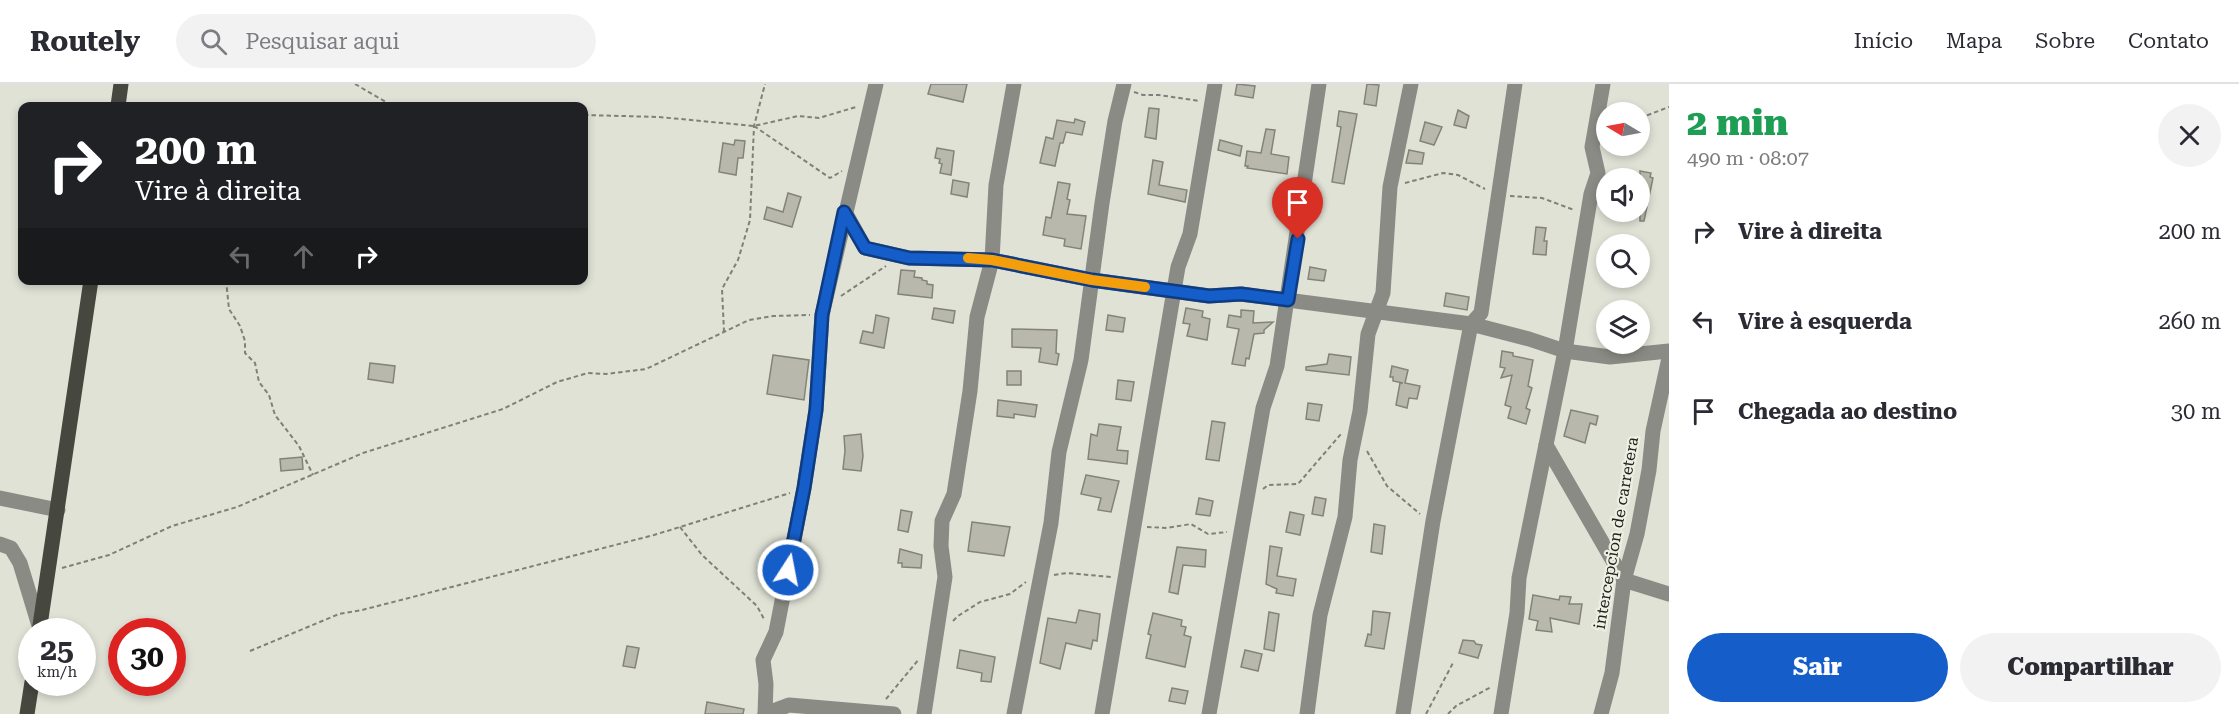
<!DOCTYPE html>
<html lang="pt">
<meta charset="utf-8">
<style>
:root{--surface:#fff;--page:#f2f2f3;--text:#2b2b33;--muted:#7c7c81;--line:#e1e1e2;--accent:#155dc8}
body{margin:0;font-family:"Roboto Serif",serif;background:var(--page);color:var(--text);height:100vh;display:flex;flex-direction:column;font-size:22px;white-space:nowrap}
*{box-sizing:border-box;margin:0}
p{font-size:20px;color:var(--muted)}
.icon{flex:none;width:33px;height:33px;fill:none;stroke:currentColor;stroke-width:2;stroke-linecap:round;stroke-linejoin:round}
.map{position:relative;flex:1;overflow:hidden}
.side{display:flex;flex-direction:column;background:var(--surface);width:570px}
.side>*{flex:none}
.hud{position:absolute;left:18px;top:18px;width:570px;height:183px;border-radius:12px;box-shadow:0 3px 9px #0003;background:#202124;color:#fff;overflow:hidden}
.needle{width:39px;rotate:280deg}
.controls{position:absolute;left:1596px;top:18px;display:grid;gap:12px}
.controls a{display:grid;place-items:center;width:54px;height:54px;border-radius:50%;background:var(--surface);box-shadow:0 3px 9px #0003;font-size:30px}
.speed{position:absolute;left:18px;top:534px;display:flex;gap:12px;font-size:30px;font-weight:700;text-align:center}
.speed>*{display:grid;place-content:center;width:78px;height:78px;border-radius:50%;background:var(--surface);box-shadow:0 3px 9px #0003;line-height:1}
.speed small{font-size:15px;font-weight:400}
.speed .limit{border:9px solid #d22;background:#fff;color:#111}
.pin{position:absolute;display:grid;place-items:center;width:51px;height:51px;color:#fff;margin:-62px -26px;border-radius:50% 50% 50% 0;rotate:-45deg;box-shadow:0 0 6px #0007}
.pin .icon{rotate:45deg}
.me{position:absolute;width:66px;margin:-33px;rotate:11deg;stroke-linejoin:round;filter:drop-shadow(0 0 4px #0008)}
.turn{display:flex;align-items:center;gap:21px;height:126px;padding:0 18px;font-size:27px}
.turn .icon{width:78px;height:78px;stroke-width:2.5}
.turn b{display:block;font-size:42px;line-height:51px}
.lanes{display:flex;align-items:center;height:57px;padding:0 18px;background:#0003;justify-content:center;gap:30px;direction:ltr}
.lanes .off{opacity:.35}
.round{display:grid;place-items:center;flex:none;width:63px;height:63px;border-radius:32px;background:var(--page)}
.overview{display:flex;align-items:center;justify-content:space-between;height:102px;padding:0 18px}
h1{font-size:36px;font-weight:800;line-height:45px;color:#1e9e55}
.primary-button{display:flex;gap:12px;margin-top:auto;padding:12px 18px}
.primary-button a{flex:1;height:69px;border-radius:36px;background:var(--accent);color:#fff;font-size:24px;font-weight:800;line-height:69px;text-align:center}
.primary-button a+a{background:var(--page);color:var(--text)}
ul{padding:0;list-style:none}
li{display:flex;align-items:center;gap:18px;height:90px;padding:0 18px}
li div{flex:1}
li b{display:block;font-size:22px}
li em{font-style:normal}
header{display:flex;align-items:center;gap:36px;box-sizing:border-box;height:84px;padding:0 30px;background:var(--surface);border-bottom:2px solid var(--line)}
header strong{font-size:28px}
nav{display:flex;gap:33px;margin-inline-start:auto;font-size:21px}
.search{width:420px;height:54px;background:var(--page);display:flex;align-items:center;gap:15px;box-sizing:border-box;padding:0 21px;border-radius:33px;color:var(--muted);font-size:22px}
main{display:flex;flex:1;min-height:0}
.map>svg:first-child{display:block}
.building{fill:#b8b8ac;stroke:#838479;stroke-width:1.5}
.lines{fill:none;stroke-linecap:round;stroke-linejoin:round}
.path{stroke:#7f8078;stroke-width:2;stroke-dasharray:4.5 3;stroke-linecap:butt}
.minor{stroke:#8b8b86;stroke-width:15}
.major{stroke:#46473e;stroke-width:15}
.route-casing{stroke:#0e3c82;stroke-width:15}
.route{stroke:#155dc8;stroke-width:10}
.slow{stroke:#f59e0b;stroke-width:10}
.labels{text-anchor:middle;dominant-baseline:central;stroke-width:4.5;stroke-linejoin:round;paint-order:stroke}
.street-label{font-size:16px;fill:#21211d;stroke:#eeefe3}
</style>
<header>
<strong>Routely</strong>
<div class="search"><svg class="icon" aria-label="search" viewBox="0 0 24 24"><circle cx="10" cy="10" r="6"/><path d="M15 15l6 6"/></svg>Pesquisar aqui</div>
<nav><a>Início</a><a>Mapa</a><a>Sobre</a><a>Contato</a></nav>
</header>
<main>
<div class="map">
<svg width="1669" height="630" viewBox="0 0 1669 630">
<rect width="100%" height="100%" fill="#e1e2d6"/>
<g class="building">
<polygon points="931,0 967,0 963,18 928,10"/>
<polygon points="1237,0 1255,2 1253,14 1235,11"/>
<polygon points="1367,0 1379,1 1376,22 1364,20"/>
<polygon points="1149,24 1159,25 1156,55 1145,53"/>
<polygon points="1458,26 1469,32 1466,44 1454,41"/>
<polygon points="1339,27 1357,30 1344,100 1332,98 1341,43 1337,42"/>
<polygon points="1075,35 1085,38 1082,51 1066,48 1063,59 1060,59 1055,82 1040,79 1046,53 1053,55 1057,36 1074,39"/>
<polygon points="1425,38 1442,43 1434,61 1420,57"/>
<polygon points="1266,45 1275,46 1271,70 1289,73 1287,90 1247,84 1248,82 1245,82 1247,67 1261,69"/>
<polygon points="735,56 745,57 743,74 738,74 736,91 719,88 723,59 734,61"/>
<polygon points="1220,56 1242,62 1240,72 1218,66"/>
<polygon points="937,64 954,67 951,91 940,89 942,80 939,79 940,75 935,74"/>
<polygon points="1409,66 1424,69 1422,80 1406,79"/>
<polygon points="1153,76 1163,78 1159,101 1187,106 1185,118 1148,110"/>
<polygon points="1640,87 1651,89 1650,93 1653,94 1644,137 1640,137"/>
<polygon points="953,96 969,99 967,113 951,110"/>
<polygon points="1058,98 1070,100 1067,115 1070,116 1067,130 1086,132 1081,165 1064,162 1065,155 1043,151 1046,133 1051,134"/>
<polygon points="788,109 801,113 792,143 764,135 767,123 783,128"/>
<polygon points="1536,143 1546,144 1544,157 1547,157 1546,171 1533,170"/>
<polygon points="1310,183 1326,186 1324,197 1308,195"/>
<polygon points="901,186 915,187 914,193 922,194 922,196 927,197 927,200 933,201 932,214 898,210"/>
<polygon points="1446,209 1469,213 1467,226 1444,222"/>
<polygon points="934,224 955,227 953,239 932,235"/>
<polygon points="1186,224 1203,227 1202,233 1210,235 1207,256 1187,252 1190,240 1183,239"/>
<polygon points="1241,226 1254,227 1253,239 1273,238 1264,246 1264,249 1254,250 1249,275 1246,274 1245,282 1232,280 1239,245 1227,243 1229,231 1241,233"/>
<polygon points="876,231 889,234 884,264 860,259 863,247 873,249"/>
<polygon points="1108,231 1125,234 1123,248 1106,246"/>
<polygon points="1012,245 1057,246 1056,269 1059,270 1057,281 1039,278 1041,264 1012,263"/>
<polygon points="1502,267 1513,269 1513,272 1533,276 1528,302 1532,304 1526,324 1530,326 1526,340 1508,334 1511,323 1505,321 1512,291 1501,294 1505,284 1500,283"/>
<polygon points="1329,270 1351,273 1349,291 1306,286 1306,283 1327,280"/>
<polygon points="773,271 809,276 804,316 767,310"/>
<polygon points="370,279 395,282 393,299 368,295"/>
<polygon points="1392,282 1408,286 1405,299 1420,302 1417,315 1409,314 1407,324 1396,321 1400,299 1403,299 1393,297 1393,293 1390,293"/>
<rect x="1007" y="287" width="14" height="14"/>
<polygon points="1118,296 1134,298 1131,317 1116,315"/>
<polygon points="998,316 1037,321 1035,333 1014,330 1014,334 997,332"/>
<polygon points="1308,319 1322,321 1319,337 1306,335"/>
<polygon points="1571,326 1598,332 1596,341 1590,339 1585,359 1564,352"/>
<polygon points="1212,337 1225,339 1219,377 1206,375"/>
<polygon points="1099,340 1121,343 1117,366 1128,367 1127,380 1088,375 1091,350 1097,352"/>
<polygon points="861,350 863,372 861,387 843,385 845,367 844,352"/>
<polygon points="302,373 303,385 281,387 280,375"/>
<polygon points="1086,391 1119,397 1111,428 1098,426 1101,414 1081,410"/>
<polygon points="1315,413 1326,415 1323,432 1312,430"/>
<polygon points="1199,414 1213,417 1210,432 1196,430"/>
<polygon points="901,426 912,428 908,448 898,446"/>
<polygon points="1290,428 1304,431 1300,451 1286,448"/>
<polygon points="972,438 1010,443 1004,472 968,467"/>
<polygon points="1374,440 1385,442 1382,470 1371,468"/>
<polygon points="1270,462 1282,464 1277,492 1296,495 1293,512 1276,509 1277,505 1266,500"/>
<polygon points="1177,463 1206,466 1205,483 1183,481 1178,510 1169,508"/>
<polygon points="900,465 922,471 921,484 902,483 902,479 898,479"/>
<polygon points="1533,511 1559,516 1560,512 1571,513 1569,520 1582,520 1579,540 1550,534 1552,548 1536,546 1538,537 1529,535"/>
<polygon points="1079,526 1100,530 1097,557 1093,556 1091,565 1066,559 1060,585 1040,579 1048,534 1076,539"/>
<polygon points="1373,527 1390,529 1384,565 1365,562 1368,550 1371,551"/>
<polygon points="1269,528 1279,530 1274,567 1264,565"/>
<polygon points="1153,529 1182,536 1181,542 1186,543 1184,551 1191,553 1185,583 1146,574 1151,551 1148,550"/>
<polygon points="1463,556 1474,557 1476,560 1482,561 1478,574 1459,569"/>
<polygon points="627,562 639,564 635,584 623,582"/>
<polygon points="960,566 995,573 991,598 981,597 982,589 957,584"/>
<polygon points="1245,566 1262,570 1258,587 1241,583"/>
<polygon points="1172,604 1188,607 1185,620 1169,617"/>
<polygon points="707,618 744,625 743,630 705,630"/>
</g>
<g class="lines">
<g class="path">
<polyline points="355,0 393,22"/>
<polyline points="1134,8 1143,11 1159,11 1200,17"/>
<polyline points="584,31 659,33 754,42 798,32 819,34 856,23"/>
<polyline points="1640,34 1669,23"/>
<polyline points="754,42 830,94 842,87"/>
<polyline points="1405,99 1443,89 1458,91 1485,105"/>
<polyline points="1510,112 1542,114 1574,126"/>
<polyline points="226,196 229,225 240,242 245,257 245,269 255,279 259,298 269,311 275,331 299,362 313,391"/>
<polyline points="841,212 886,182"/>
<polyline points="724,248 722,205 738,176 750,136 754,42 765,0"/>
<polyline points="1367,367 1387,402 1420,430"/>
<polyline points="1263,405 1268,401 1298,400 1341,350"/>
<polyline points="680,443 702,471 757,522 764,535"/>
<polyline points="1147,443 1167,444 1191,440 1208,450 1227,448"/>
<polyline points="62,484 109,471 172,442 237,423 363,369 503,325 557,298 588,289 606,290 646,285 749,236 773,232 810,231"/>
<polyline points="1054,491 1067,489 1111,493"/>
<polyline points="953,537 958,532 980,518 1010,510 1026,498"/>
<polyline points="250,567 339,530 362,526 654,451 790,409"/>
<polyline points="886,615 919,575"/>
<polyline points="1426,630 1454,577"/>
<polyline points="1448,630 1456,622 1491,603"/>
</g>
<g class="minor">
<polyline points="845,128 865,164 909,174 992,176 1092,196 1209,212 1241,210 1471,240 1529,255 1565,267 1610,273 1669,267"/>
<polyline points="1546,361 1624,496 1669,510"/>
<polyline points="0,414 58,426"/>
<polyline points="0,460 11,464 20,479 40,545"/>
<polyline points="765,630 766,600 763,576 776,548 804,404 816,326 822,231 876,0"/>
<polyline points="765,630 789,621 894,630"/>
<polyline points="924,630 945,493 941,462 942,437 954,410 970,307 977,233 992,176 996,101 1014,0"/>
<polyline points="1014,630 1051,439 1059,368 1081,276 1102,119 1115,37 1124,0"/>
<polyline points="1102,630 1178,183 1190,150 1215,0"/>
<polyline points="1209,630 1263,324 1277,282 1319,0"/>
<polyline points="1307,630 1320,531 1345,433 1350,376 1360,327 1368,250 1383,209 1390,103 1411,0"/>
<polyline points="1403,630 1433,437 1471,240 1481,229 1515,0"/>
<polyline points="1501,630 1517,529 1519,494 1565,267 1591,110 1598,89 1592,63 1603,0"/>
<polyline points="1601,630 1612,589 1624,496 1637,450 1649,386 1653,347 1669,274"/>
</g>
<g class="major">
<polyline points="118,22 121,0"/>
<polyline points="39,548 91,196"/>
<polyline points="27,630 32,598"/>
</g>
</g>
<g class="lines">
<defs>
<polyline id="route" points="788,486 804,404 816,326 822,231 844,128 865,164 909,174 992,176 1092,196 1209,212 1241,210 1288,216 1298,155"/>
</defs>
<use href="#route" class="route-casing"/>
<use href="#route" class="route"/>
<polyline class="slow" points="968,174 992,176 1092,196 1145,203"/>
</g>
<g class="labels">
<g class="street-label">
<text transform="translate(1616 449) rotate(-80)">intercepcion de carretera</text>
</g>
</g>
</svg>
<div class="controls">
<a><svg class="needle" viewBox="-14 -14 28 28"><path d="M0-13l5 13h-10z" fill="#e53935"/><path d="M0 13l5-13h-10z" fill="#7c7c81"/></svg></a>
<a><svg class="icon" aria-label="sound" viewBox="0 0 24 24"><path d="M4 9h4l5-4v14l-5-4H4zM17 9q2 3 0 6"/></svg></a>
<a><svg class="icon" aria-label="search" viewBox="0 0 24 24"><circle cx="10" cy="10" r="6"/><path d="M15 15l6 6"/></svg></a>
<a><svg class="icon" aria-label="layers" viewBox="0 0 24 24"><path d="M12 4l9 5-9 5-9-5zM3 14l9 5 9-5"/></svg></a>
</div>
<div class="speed"><div>25<small>km/h</small></div><div class="limit">30</div></div>
<div class="pin" style="left:1298px;top:155px;background:#d93025"><svg class="icon" aria-label="arrive" viewBox="0 0 24 24"><path d="M6 21V4h12l-3 4 3 4H6"/></svg></div>
<svg class="me" style="left:788px;top:486px" viewBox="-20 -20 40 40"><circle r="17" fill="#155dc8" stroke="#fff" stroke-width="3"/><path d="M0-11L8 9 0 5-8 9z" fill="#fff"/></svg>
<div class="hud">
<div class="turn"><svg class="icon" aria-label="right" viewBox="0 0 24 24"><path d="M7 20v-9h11M14 6l5 5-5 5"/></svg><div><b>200 m</b>Vire à direita</div></div>
<div class="lanes"><svg class="icon off" aria-label="left" viewBox="0 0 24 24"><path d="M17 20v-9H6M10 6l-5 5 5 5"/></svg><svg class="icon off" aria-label="ahead" viewBox="0 0 24 24"><path d="M12 20V5M6 11l6-6 6 6"/></svg><svg class="icon" aria-label="right" viewBox="0 0 24 24"><path d="M7 20v-9h11M14 6l5 5-5 5"/></svg></div>
</div>
</div>
<section class="side">
<div class="overview"><div><h1>2 min</h1><p>490 m · 08:07</p></div><a class="round"><svg class="icon" aria-label="close" viewBox="0 0 24 24"><path d="M6 6l12 12M18 6L6 18"/></svg></a></div>
<ul>
<li><svg class="icon" aria-label="right" viewBox="0 0 24 24"><path d="M7 20v-9h11M14 6l5 5-5 5"/></svg><div><b>Vire à direita</b></div><em>200 m</em></li>
<li><svg class="icon" aria-label="left" viewBox="0 0 24 24"><path d="M17 20v-9H6M10 6l-5 5 5 5"/></svg><div><b>Vire à esquerda</b></div><em>260 m</em></li>
<li><svg class="icon" aria-label="arrive" viewBox="0 0 24 24"><path d="M6 21V4h12l-3 4 3 4H6"/></svg><div><b>Chegada ao destino</b></div><em>30 m</em></li>
</ul>
<div class="primary-button"><a>Sair</a><a>Compartilhar</a></div>
</section>
</main>
